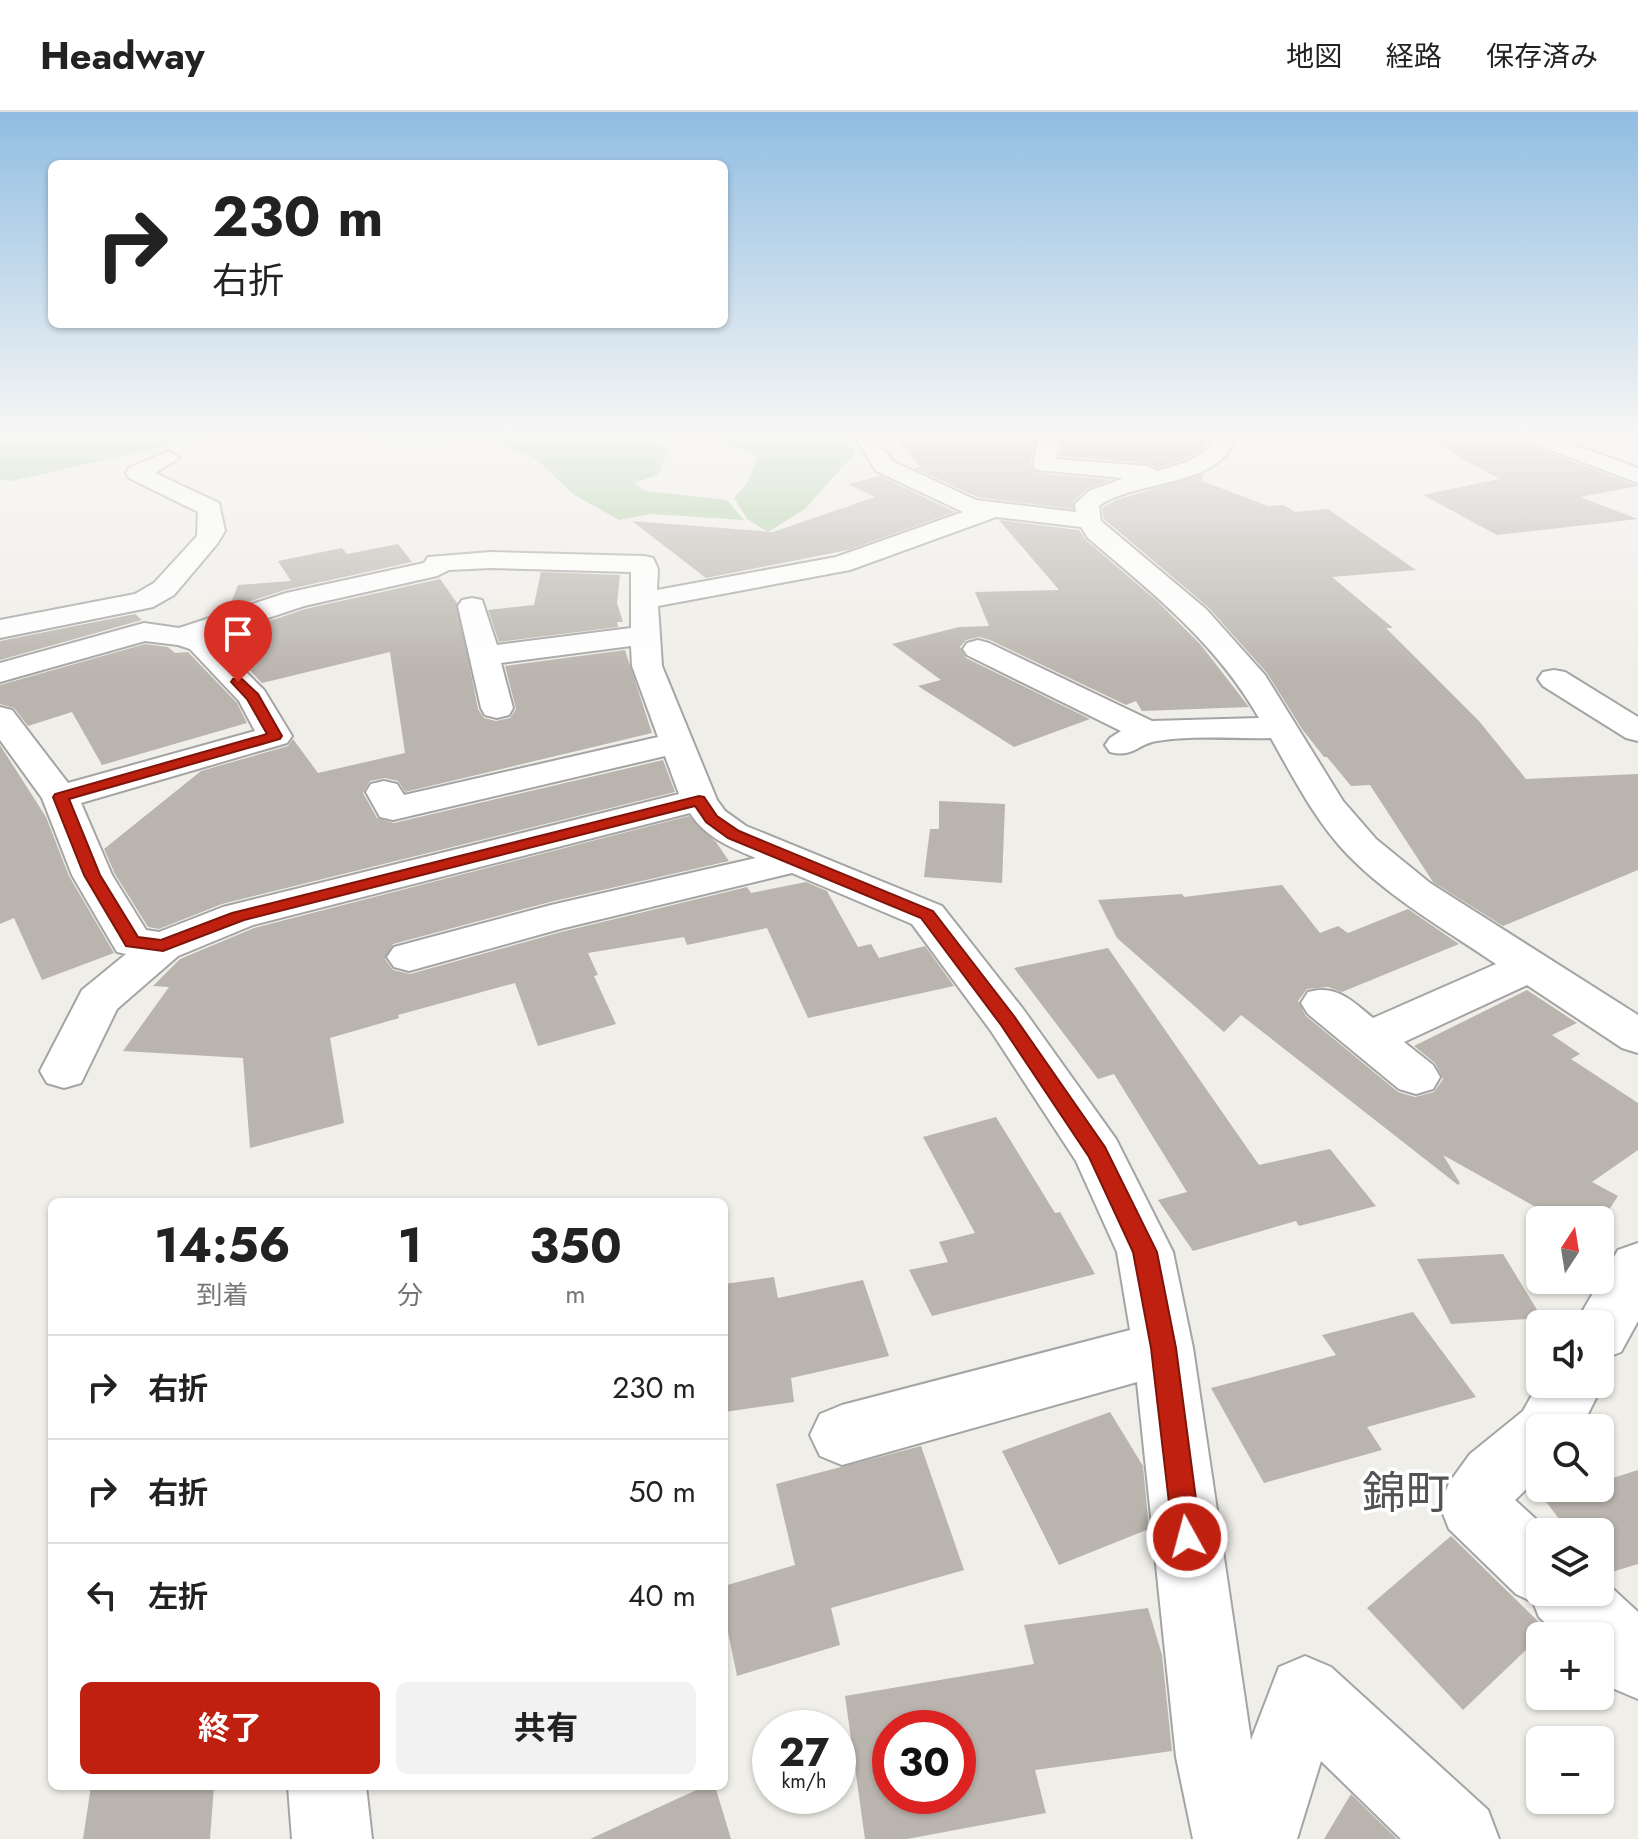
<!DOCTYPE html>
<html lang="ja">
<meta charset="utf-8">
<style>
:root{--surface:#fff;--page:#f2f2f2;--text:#222;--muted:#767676;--line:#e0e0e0;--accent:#c02010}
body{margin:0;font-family:Jost,"Noto Sans JP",sans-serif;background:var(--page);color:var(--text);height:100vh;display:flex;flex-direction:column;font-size:30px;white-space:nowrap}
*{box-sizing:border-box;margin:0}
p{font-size:26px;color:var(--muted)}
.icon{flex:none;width:44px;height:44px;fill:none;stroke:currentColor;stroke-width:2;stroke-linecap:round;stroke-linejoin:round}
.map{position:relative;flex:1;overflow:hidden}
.panel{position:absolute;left:48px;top:1086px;width:680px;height:592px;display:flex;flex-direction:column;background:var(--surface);border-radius:12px;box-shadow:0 2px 6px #0004}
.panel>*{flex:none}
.banner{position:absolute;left:48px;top:48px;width:680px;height:168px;border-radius:12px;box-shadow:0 2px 6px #0004;background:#fff;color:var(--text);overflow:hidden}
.needle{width:52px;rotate:12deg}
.buttons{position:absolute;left:1526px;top:1094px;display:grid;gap:16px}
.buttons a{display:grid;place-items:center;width:88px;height:88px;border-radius:12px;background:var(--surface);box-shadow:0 2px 6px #0004;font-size:40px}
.speed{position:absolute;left:752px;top:1598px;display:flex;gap:16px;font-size:40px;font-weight:700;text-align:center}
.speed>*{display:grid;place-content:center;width:104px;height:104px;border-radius:50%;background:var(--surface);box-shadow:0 2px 6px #0004;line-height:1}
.speed small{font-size:20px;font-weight:400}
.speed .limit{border:12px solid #d22;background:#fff;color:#111}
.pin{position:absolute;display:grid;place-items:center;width:68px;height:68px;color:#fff;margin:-82px -34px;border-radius:50% 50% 50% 0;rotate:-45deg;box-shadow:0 0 8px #0007}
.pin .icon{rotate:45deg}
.me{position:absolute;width:88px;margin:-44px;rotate:353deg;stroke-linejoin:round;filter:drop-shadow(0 0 6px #0008)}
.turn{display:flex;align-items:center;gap:28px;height:168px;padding:0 32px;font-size:36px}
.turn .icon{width:104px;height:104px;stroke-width:2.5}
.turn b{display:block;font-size:56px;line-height:68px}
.eta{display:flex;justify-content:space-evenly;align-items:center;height:136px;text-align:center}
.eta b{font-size:48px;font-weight:700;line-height:56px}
.cta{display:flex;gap:16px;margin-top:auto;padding:16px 32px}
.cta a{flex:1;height:92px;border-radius:12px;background:var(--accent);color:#fff;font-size:32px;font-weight:700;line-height:92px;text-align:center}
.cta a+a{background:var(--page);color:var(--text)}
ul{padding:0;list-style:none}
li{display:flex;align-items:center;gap:24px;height:104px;padding:0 32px;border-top:2px solid var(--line)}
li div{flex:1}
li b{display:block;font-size:30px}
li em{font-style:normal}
header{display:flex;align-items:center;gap:48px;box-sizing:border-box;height:112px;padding:0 40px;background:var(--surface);border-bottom:2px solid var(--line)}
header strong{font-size:38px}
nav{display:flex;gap:44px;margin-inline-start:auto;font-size:28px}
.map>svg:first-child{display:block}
.forest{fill:#a9cca0}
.building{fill:#b9b4ad;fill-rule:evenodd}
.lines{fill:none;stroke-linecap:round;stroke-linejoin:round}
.minor-casing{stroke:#a4a4a4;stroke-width:4}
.minor{fill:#fff;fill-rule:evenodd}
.route{fill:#c02010;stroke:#7d150a;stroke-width:2}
.labels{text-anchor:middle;stroke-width:7;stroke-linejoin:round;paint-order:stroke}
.near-quarter-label{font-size:44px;fill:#535353;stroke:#fff}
</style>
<header>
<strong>Headway</strong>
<nav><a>地図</a><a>経路</a><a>保存済み</a></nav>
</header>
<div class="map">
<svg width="1638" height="1727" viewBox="0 0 1638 1727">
<rect width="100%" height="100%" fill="#f0eee8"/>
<g class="forest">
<polygon points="0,325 205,325 12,369 0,368"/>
<polygon points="360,325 664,325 656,331 668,339 658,363 634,371 646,379 727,388 744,408 651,402 619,408 573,382 536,347 490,327 400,332"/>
<polygon points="711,325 844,325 856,340 805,397 768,420 747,407 734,386 748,370 758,344"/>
</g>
<g class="building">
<polygon points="896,325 981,329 983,325 1036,325 1030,352 1036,361 1111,368 1087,377 1073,390 1073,397 977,385 914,356 920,355"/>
<polygon points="1062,325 1205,325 1204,336 1186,347 1157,356 1147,351 1059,344"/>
<polygon points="1425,325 1520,326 1526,332 1638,374 1580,385 1638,407 1497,423 1423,383 1499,367"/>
<polygon points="1203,362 1202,369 1268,394 1283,393 1295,400 1328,397 1416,458 1332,465 1393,516 1386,516 1479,609 1526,667 1638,662 1638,758 1503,814 1433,770 1370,673 1351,674 1327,645 1324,645 1302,617 1267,561 1208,495 1104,407 1102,396 1116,388"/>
<polygon points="880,364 955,400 848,438 706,466 632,409 773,420 875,385 848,372"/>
<polygon points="999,408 1079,418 1086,428 1158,490 1201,533 1249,595 1142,599 1136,589 1126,593 990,528 979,525 966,528 960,535 966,546 1090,607 1014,635 918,574 941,568 892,532 959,515 989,514 975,480 1059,478"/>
<polygon points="398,432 412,450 285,478 229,496 238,473 291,469 278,449 342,436 347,442"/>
<polygon points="541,460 620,463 617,491 623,510 617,510 618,515 499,530 488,498 534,493"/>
<polygon points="440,467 457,491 478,597 484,606 496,609 510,606 516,597 505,554 625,538 652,621 405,680 398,669 385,666 370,669 363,681 377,706 394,711 663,648 675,680 222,792 159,817 148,815 115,762 104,737 201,659 288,634 293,627 318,661 405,641 390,540 262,571 219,526 305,497"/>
<polygon points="135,502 142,508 0,548 0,529"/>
<polygon points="145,532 168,535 175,541 188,540 237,591 247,611 102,653 72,600 28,614 14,596 0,592 0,573"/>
<polygon points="0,633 46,705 69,764 114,841 42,868 14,806 0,812"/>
<polygon points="939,689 1005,692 1002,771 924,765 930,717 939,717"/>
<polygon points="689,704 716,730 729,749 550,790 393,832 385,847 393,858 410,862 561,820 747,775 751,781 806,770 827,779 858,835 871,832 879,846 925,834 954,874 808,906 767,816 687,833 684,825 588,841 598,863 594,864 616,912 538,934 515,871 398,903 399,906 330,926 344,1011 250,1036 243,946 123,939 169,875 153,874 180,847 254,816"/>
<polygon points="1282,773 1320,821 1338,814 1348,821 1408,797 1459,832 1342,880 1328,875 1307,877 1298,889 1306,904 1398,980 1415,985 1434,980 1443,967 1435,951 1414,934 1527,878 1577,911 1552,923 1580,942 1571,947 1638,991 1638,1038 1592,1070 1618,1084 1602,1108 1559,1108 1443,1043 1460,1071 1458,1073 1241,903 1224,920 1117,826 1098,788 1182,782 1184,785"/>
<polygon points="1108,836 1259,1053 1330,1037 1376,1094 1299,1114 1296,1109 1193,1139 1158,1088 1187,1080 1114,962 1098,967 1014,856"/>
<polygon points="996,1005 1055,1101 1060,1100 1095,1162 932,1204 909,1158 948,1150 939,1130 975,1121 923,1025"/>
<polygon points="1503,1142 1542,1206 1451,1212 1417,1147"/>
<polygon points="774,1165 778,1186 863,1168 889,1244 791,1266 794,1290 724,1300 724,1172"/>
<polygon points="1413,1200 1476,1285 1367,1315 1382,1338 1264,1371 1211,1276 1336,1243 1322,1223"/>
<polygon points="1110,1300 1143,1354 1149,1417 1059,1453 1002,1339"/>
<polygon points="921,1334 964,1458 831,1496 840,1533 737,1564 724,1500 724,1474 795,1453 776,1372"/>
<polygon points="1638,1358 1638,1452 1602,1463 1600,1420 1569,1420 1544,1387 1579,1376 1600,1376 1600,1370"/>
<polygon points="1451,1424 1547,1518 1463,1598 1367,1496"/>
<path d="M1148,1496L1162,1543L1172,1639L1035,1658L1046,1701L907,1727H865L845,1584L1034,1552L1024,1513ZM890,1616H958V1684H890Z"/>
<polygon points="91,1674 214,1674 210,1727 83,1727"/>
<polygon points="705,1674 715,1674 731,1727 590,1727"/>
<polygon points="1351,1682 1397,1727 1324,1727"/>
</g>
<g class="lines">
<defs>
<g id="minor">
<path d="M855,325H875L892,349L976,388L1076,400L1075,392L1089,379L1124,366L1036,358L1033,353L1039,325H1059L1056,347L1147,354L1157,359L1187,350L1211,335L1213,325H1233C1228,374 1133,368 1099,394L1101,409L1206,497L1265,563L1343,689L1376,727L1430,771L1638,903V941L1622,936L1527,873L1404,930L1433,953L1440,965L1433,977L1416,982L1399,977L1308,902L1301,891L1308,880C1337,872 1352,889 1373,906L1496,852C1446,818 1391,787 1348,743C1316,710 1294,667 1271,626C1234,627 1193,623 1157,629C1137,632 1134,646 1110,640L1105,633L1110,626L1121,619L967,543L963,537L967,531L978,528L989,531L1152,609L1259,606C1216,531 1154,482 1088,426L1081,415L996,405L850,458L658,494L662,554L717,688L725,699L746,714L942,794L1023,897L1116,1027L1173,1140L1193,1236L1251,1628L1279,1555L1305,1544L1331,1555L1488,1698L1499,1727H1401L1321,1649L1297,1727H1193L1176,1645L1137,1270L842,1353L820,1344L810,1323L820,1302L842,1293L1130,1218L1117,1140L1076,1049L991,919L912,812L792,761L560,817L409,859L394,855L387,845L394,835L551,793L756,746C730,735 706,726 690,701L253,813L178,844L117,897L81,971L64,976L47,971L40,959L82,878L126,842L117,840L111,830L72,763L42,686L0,628V595L12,598L68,671L255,619L239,589L190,537L178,533L145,529L0,570V551L144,511L179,516L286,481L424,451L428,445L491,440L644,444L653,446L658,457L657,478L836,445L963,400L876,359ZM491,456L631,460V516L497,533L482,488L472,486L462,488L458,494L481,596L485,603L497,606L509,603L513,596L501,551L631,534L632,554L658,625L404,683L397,672L384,669L371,672L366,680L380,705L393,708L665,644L679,682L223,795L159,820L146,818L112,763L81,691L287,631L292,624L264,578L211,525L304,494L437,464L449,458Z"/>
<polygon points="1523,325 1553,325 1638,356 1638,371 1527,329"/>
<polygon points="168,339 179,346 155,361 219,391 225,419 217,432 174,483 153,495 0,526 0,508 135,482 154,471 197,424 198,400 129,366 126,361 129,356"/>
<polygon points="1554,558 1565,560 1638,605 1638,629 1626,626 1543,574 1538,567 1543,560"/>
<polygon points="1638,1131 1638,1209 1621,1240 1600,1248 1600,1212 1575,1212 1618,1138"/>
<polygon points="1600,1266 1603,1272 1581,1316 1540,1316 1540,1364 1515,1388 1550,1420 1540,1420 1540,1480 1600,1480 1600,1465 1638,1500 1638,1587 1612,1576 1600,1564 1600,1524 1559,1524 1539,1505 1533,1490 1516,1482 1449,1417 1440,1394 1449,1371 1470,1342 1523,1299 1540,1269 1540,1272 1600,1272"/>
<polygon points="288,1674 366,1674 372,1727 292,1727"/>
</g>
</defs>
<use href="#minor" class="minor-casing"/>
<use href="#minor" class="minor"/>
</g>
<linearGradient id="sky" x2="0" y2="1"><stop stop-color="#90bde2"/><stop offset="0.57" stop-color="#f8f7f5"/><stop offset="1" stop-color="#f8f7f5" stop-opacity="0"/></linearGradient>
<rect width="1638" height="566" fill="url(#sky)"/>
<polygon class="route" points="233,567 242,567 258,582 282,624 280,627 69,687 100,763 138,825 161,828 232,801 699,684 704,685 717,704 739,719 933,799 1014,904 1105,1035 1157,1140 1176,1236 1201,1425 1197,1435 1187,1439 1177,1435 1173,1425 1151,1236 1133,1140 1089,1045 1001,913 921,806 728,726 706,710 695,694 244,808 163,839 126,834 84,763 53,685 55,682 267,622 247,587 231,570"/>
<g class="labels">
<g class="near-quarter-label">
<text x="1406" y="1396">錦町</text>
</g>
</g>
</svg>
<div class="buttons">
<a><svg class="needle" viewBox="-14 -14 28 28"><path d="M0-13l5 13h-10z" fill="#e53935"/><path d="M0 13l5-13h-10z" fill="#767676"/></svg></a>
<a><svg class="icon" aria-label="sound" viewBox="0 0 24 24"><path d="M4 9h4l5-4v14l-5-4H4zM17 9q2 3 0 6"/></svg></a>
<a><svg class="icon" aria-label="search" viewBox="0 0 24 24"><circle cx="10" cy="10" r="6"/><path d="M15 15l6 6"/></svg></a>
<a><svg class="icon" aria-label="layers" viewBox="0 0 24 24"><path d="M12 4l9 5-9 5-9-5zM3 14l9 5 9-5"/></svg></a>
<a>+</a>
<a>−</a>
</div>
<div class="speed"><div>27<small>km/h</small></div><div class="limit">30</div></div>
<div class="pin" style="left:238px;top:570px;background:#d93025"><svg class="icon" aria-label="arrive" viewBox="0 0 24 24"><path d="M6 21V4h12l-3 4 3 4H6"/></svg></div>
<svg class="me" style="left:1187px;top:1425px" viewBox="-20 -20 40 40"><circle r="17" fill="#c02010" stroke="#fff" stroke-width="3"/><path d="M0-11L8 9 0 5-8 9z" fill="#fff"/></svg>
<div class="banner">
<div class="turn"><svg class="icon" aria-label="right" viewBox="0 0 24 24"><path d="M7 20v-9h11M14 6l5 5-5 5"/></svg><div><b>230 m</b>右折</div></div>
</div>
<section class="panel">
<div class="eta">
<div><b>14:56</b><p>到着</p></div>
<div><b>1</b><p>分</p></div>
<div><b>350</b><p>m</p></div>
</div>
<ul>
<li><svg class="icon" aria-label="right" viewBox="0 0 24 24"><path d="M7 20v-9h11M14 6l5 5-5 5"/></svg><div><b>右折</b></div><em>230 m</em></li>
<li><svg class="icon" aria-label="right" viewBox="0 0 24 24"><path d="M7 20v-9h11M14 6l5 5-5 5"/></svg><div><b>右折</b></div><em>50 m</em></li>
<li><svg class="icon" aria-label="left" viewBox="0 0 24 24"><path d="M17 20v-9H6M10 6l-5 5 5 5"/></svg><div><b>左折</b></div><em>40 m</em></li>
</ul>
<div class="cta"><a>終了</a><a>共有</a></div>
</section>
</div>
